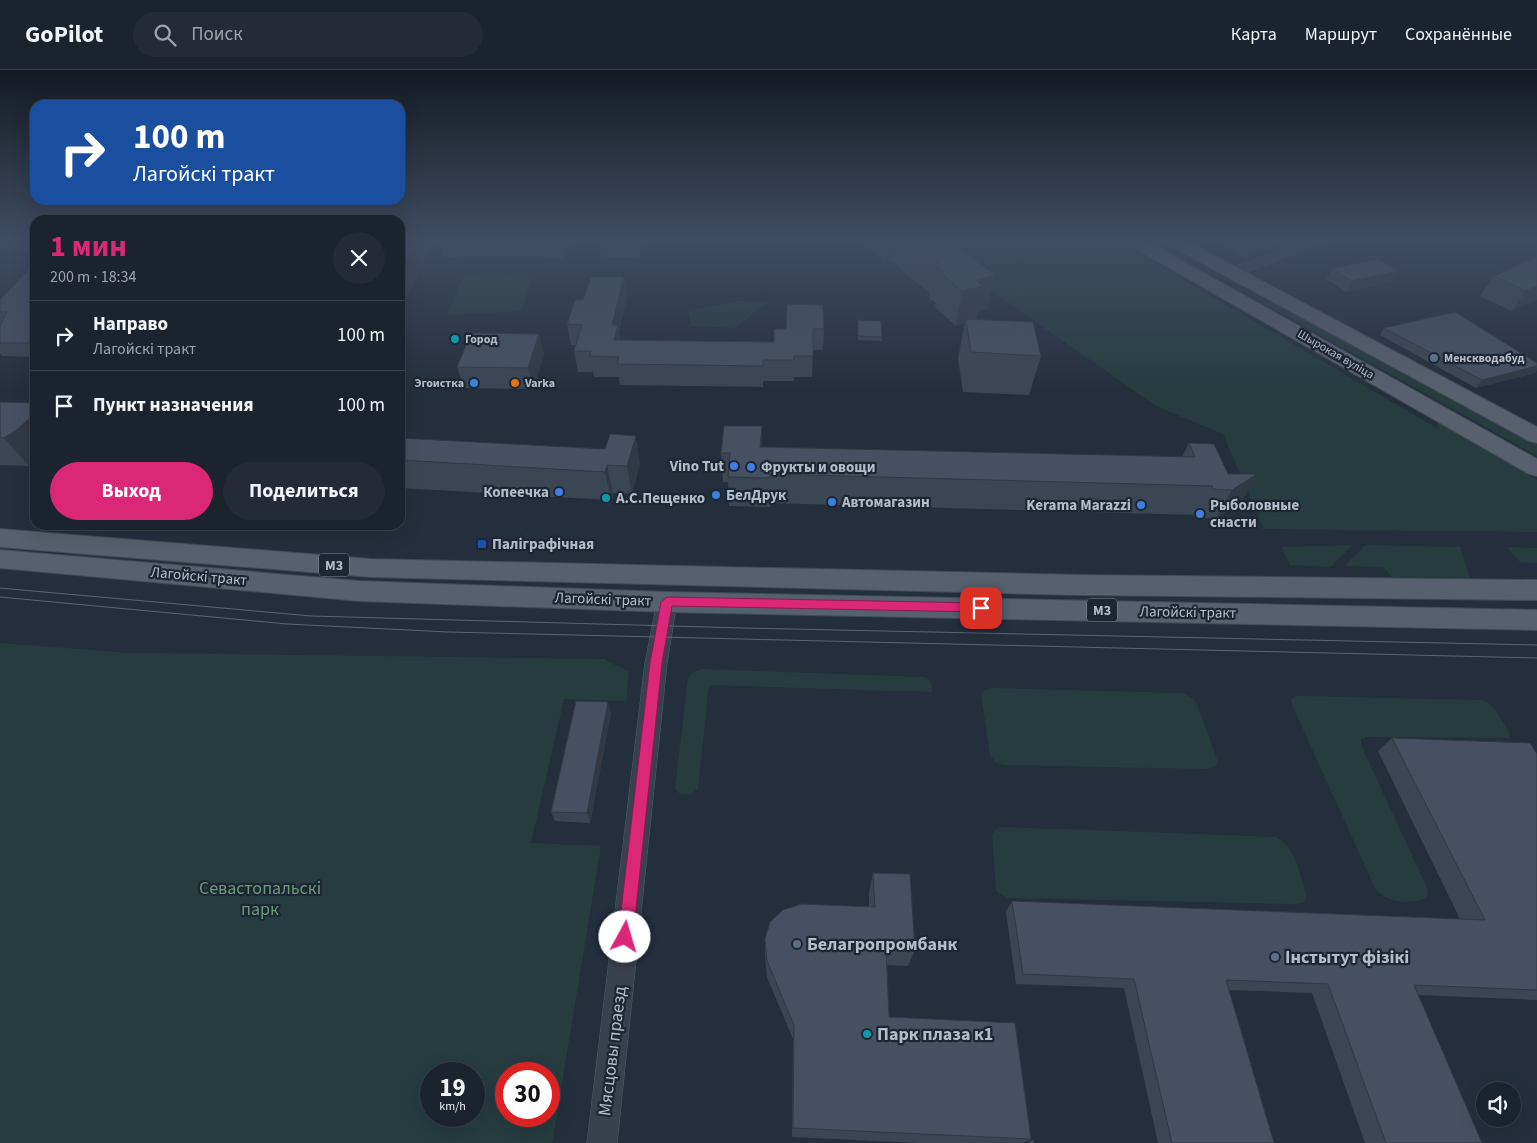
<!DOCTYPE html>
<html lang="ru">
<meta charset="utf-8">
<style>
:root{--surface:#1b232e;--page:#242b36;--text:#f1f3f6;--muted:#a0a4aa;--line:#39404a;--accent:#db2777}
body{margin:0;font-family:"Source Sans 3",sans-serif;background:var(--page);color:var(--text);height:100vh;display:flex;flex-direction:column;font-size:19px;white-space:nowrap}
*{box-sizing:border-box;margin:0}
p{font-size:16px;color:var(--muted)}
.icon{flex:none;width:28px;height:28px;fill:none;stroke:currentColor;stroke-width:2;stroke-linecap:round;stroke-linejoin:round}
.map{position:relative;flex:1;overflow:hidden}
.sheet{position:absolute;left:30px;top:145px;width:375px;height:315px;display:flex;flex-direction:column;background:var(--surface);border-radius:15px;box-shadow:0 5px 20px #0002,0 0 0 1px var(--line)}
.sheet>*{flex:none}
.top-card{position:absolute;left:30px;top:30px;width:375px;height:105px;border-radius:15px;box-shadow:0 5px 20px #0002,0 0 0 1px var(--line);background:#1a4fa0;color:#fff;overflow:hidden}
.buttons{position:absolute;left:1476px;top:1012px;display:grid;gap:10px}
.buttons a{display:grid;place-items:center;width:45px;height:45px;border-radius:50%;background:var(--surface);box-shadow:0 5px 20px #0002,0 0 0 1px var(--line);font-size:25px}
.speed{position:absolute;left:420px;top:992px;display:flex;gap:10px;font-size:25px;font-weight:700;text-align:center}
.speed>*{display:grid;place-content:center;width:65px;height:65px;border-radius:50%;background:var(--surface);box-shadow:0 5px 20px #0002,0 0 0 1px var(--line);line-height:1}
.speed small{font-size:12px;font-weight:400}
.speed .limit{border:8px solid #d22;background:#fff;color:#111}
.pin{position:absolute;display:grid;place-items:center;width:42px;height:42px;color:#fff;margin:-21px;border-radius:10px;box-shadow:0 2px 8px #0006}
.me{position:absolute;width:55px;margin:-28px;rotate:6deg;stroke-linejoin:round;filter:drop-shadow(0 0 4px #0008)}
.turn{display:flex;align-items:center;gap:18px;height:105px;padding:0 20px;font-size:22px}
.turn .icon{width:65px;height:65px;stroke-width:2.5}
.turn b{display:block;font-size:35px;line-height:42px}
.round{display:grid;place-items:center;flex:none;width:52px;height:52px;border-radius:26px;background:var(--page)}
.headline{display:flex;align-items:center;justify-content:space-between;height:85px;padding:0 20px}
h1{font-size:30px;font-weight:700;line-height:38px;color:var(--accent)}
.primary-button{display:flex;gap:10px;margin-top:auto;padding:10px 20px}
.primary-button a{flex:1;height:58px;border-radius:30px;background:var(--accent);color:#fff;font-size:20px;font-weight:700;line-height:58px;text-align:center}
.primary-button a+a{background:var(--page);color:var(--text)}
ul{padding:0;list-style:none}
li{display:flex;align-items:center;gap:15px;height:70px;padding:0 20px;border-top:1px solid var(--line)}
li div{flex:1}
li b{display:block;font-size:19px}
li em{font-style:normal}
header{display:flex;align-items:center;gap:30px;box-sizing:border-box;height:70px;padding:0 25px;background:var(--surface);border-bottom:1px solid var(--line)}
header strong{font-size:24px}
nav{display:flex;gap:28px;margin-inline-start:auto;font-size:18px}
.search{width:350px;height:45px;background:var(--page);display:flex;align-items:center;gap:12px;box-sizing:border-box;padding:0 18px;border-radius:28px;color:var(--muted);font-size:19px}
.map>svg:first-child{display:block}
.green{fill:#263c3f;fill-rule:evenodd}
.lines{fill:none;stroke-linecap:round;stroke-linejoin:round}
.minor-casing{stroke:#565f6c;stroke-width:1}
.major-casing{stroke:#414a57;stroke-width:2}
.minor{fill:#38414e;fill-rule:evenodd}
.major{fill:#56606e;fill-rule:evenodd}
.tram{stroke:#5a6575;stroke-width:1}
.wall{fill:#3b4654}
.shaded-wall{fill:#303945}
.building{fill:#455162;stroke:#303945}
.route{fill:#db2777;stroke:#8e194d}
.culture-dot{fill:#0f9aa8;stroke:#1d2633;stroke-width:2}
.service-dot{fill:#5c6f8a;stroke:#1d2633;stroke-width:2}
.shop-dot{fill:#3f7fe0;stroke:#1d2633;stroke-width:2}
.food-dot{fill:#e8710a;stroke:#1d2633;stroke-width:2}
.transit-dot{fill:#1a4fb4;stroke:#1d2633;stroke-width:2}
.labels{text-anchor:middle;stroke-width:4.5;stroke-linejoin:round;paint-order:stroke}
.far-poi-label{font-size:12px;font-weight:bold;fill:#b4bcc9;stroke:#1d2633;text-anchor:start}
.far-street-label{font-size:12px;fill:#b4bcc9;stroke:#1d2633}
.shield{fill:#1d2633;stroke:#878f9c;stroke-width:1}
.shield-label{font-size:14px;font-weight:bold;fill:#b4bcc9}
.poi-label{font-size:15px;font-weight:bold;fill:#b4bcc9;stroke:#1d2633;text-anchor:start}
.street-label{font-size:15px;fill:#b4bcc9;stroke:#1d2633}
.near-park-label{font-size:18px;fill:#6b9a76;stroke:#1d2633}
.near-poi-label{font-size:18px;font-weight:bold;fill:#b4bcc9;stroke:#1d2633;text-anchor:start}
.near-street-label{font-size:18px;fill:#b4bcc9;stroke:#1d2633}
</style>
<header>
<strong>GoPilot</strong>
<div class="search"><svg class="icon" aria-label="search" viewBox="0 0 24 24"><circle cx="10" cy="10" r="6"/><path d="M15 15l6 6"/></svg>Поиск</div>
<nav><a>Карта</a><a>Маршрут</a><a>Сохранённые</a></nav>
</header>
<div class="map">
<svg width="1537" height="1073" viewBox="0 0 1537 1073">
<rect width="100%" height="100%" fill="#242f3e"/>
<g class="green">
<polygon points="919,170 1114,170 1437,358 1437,349 1537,410 1537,462 1264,459 1223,364 1156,336"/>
<polygon points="531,205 522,241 447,245 463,206"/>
<polygon points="1275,228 1537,373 1537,386 1263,233"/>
<polygon points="738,231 768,232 735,258 691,256 688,241"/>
<polygon points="1353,475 1330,497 1290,495 1282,477"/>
<polygon points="1366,475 1460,477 1470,508 1392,507 1383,497 1344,496"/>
<polygon points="1507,477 1537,478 1537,493 1520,492"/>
<path d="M0,573L131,583L604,589L629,602L626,631L564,629L531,773L601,776L552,1073H0ZM431,1004H474V1046H431ZM506,1004H549V1046H506Z"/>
<polygon points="701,599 926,607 931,612 932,622 709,615 698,719 689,725 680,724 675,718 688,608 693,602"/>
<polygon points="991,618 1184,623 1192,628 1197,634 1218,692 1215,697 1207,699 1004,695 995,692 990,685 981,625 984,621"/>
<path d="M1296,626L1482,630C1496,635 1502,652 1510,664L1509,668L1365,667L1361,669V675L1428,820L1427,828C1410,835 1386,833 1375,818L1293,637L1291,630Z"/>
<path d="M1003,757L1276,767C1296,777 1300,806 1307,826L1304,832L1296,834L1007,828L996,821L992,765L995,760Z"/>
</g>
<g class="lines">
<defs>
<g id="minor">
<polygon points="1308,170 1324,170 1322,173 1239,205 1234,206 1227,202 1229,199"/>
<polygon points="35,171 35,179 0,180 0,172"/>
<polygon points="667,524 674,527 677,532 667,593 617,1073 587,1073 645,593 657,532 660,527"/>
</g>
<g id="major">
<polygon points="1126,170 1145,170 1537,389 1537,406 1529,404 1128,174"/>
<polygon points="1165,170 1185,170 1537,357 1537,373 1529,371 1167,174"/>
<polygon points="0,459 370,489 1079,505 1537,510 1537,530 1079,525 370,507 0,477"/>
<polygon points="0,480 359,511 667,522 1537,540 1537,560 667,542 359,531 0,498"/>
</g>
</defs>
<use href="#minor" class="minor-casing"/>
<use href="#major" class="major-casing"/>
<use href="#minor" class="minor"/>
<use href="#major" class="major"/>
<g class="tram">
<polyline points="0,518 311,546 743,558 1537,575"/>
<polyline points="0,527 287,554 448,562 1537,588"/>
</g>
</g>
<g class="wall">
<polygon points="438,170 571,170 563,189 545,189 544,187 538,186 443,187"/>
<polygon points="643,170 639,190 637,187 602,187 599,171"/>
<polygon points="862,170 950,170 995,205 987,239 978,242 976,249 1041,286 1029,325 963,322 958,288 965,253 956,256 935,237 936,233 929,228 930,224 891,191 885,193 862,171"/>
<polygon points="1227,170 1290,170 1245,188 1224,177"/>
<polygon points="1537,187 1537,229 1511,241 1480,226 1494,206"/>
<polygon points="35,193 35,287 2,286 0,284 0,230"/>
<polygon points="1332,199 1398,201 1391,212 1346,222 1326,209"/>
<polygon points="624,207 627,228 619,261 620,270 774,272 774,259 824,259 823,280 813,280 812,307 794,307 794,311 763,311 763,317 620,315 619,307 594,307 593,302 578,302 574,281 575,275 571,275 567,254 583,230"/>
<polygon points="858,250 882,267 882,271 858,270"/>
<polygon points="1384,258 1537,293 1537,300 1535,303 1476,318 1380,265"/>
<polygon points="539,264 544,285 533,319 464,318 457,297"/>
<polygon points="0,332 29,396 0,395"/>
<polygon points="400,368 640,394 632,424 613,423 611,430 400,418"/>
<polygon points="1189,373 1214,374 1241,433 1216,448 1197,448 1196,445 770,433 770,437 729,436 728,412 723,412 721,383 762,377 1182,387"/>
<polygon points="611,643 590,753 555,751 551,742"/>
<polygon points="1392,668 1537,684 1537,930 1418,925 1482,1073 1365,1073 1312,923 1229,920 1274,1073 1158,1073 1124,918 1016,914 1006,842 1012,831 1460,849 1378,681"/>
<polygon points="873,803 915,880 908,896 887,895 889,947 1031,1069 1024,1073 919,1073 792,1067 793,969 767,907 765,886 765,869 869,836 869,822"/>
</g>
<g class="shaded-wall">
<polygon points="419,170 432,170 433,174 400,240 400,205"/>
<polygon points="561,170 571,170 563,189 560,172"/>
<polygon points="638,170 643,170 639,190 637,173"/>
<polygon points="888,170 893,170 891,191 885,193"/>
<polygon points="1253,170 1290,170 1245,188"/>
<polygon points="1398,201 1391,212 1346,222 1352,211"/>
<polygon points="995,205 987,239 978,242 976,250 966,249 965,253 956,256 962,221 976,210"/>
<polygon points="624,207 627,228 619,261 621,276 615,276 612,255"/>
<polygon points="1537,216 1537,229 1511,241 1526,221"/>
<polygon points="539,264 544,285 533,319 528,298"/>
<polygon points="1537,296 1537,300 1535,303 1476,318 1482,310"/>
<polygon points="35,338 35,393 29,396 4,368"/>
<polygon points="762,356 762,385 760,377"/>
<polygon points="636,366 640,394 632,424 627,396"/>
<polygon points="607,395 613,423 611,430 605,402"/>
<polygon points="1257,404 1241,433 1216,448 1232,420"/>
<polygon points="608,632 611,643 590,753 587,743"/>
</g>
<g class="building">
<polygon points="400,170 419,170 400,205"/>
<polygon points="541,170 561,170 560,172 541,172"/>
<polygon points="909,170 950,170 995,205 976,210 983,216 962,221 941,203 944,202 935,194 939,193"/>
<polygon points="599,171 599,170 638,170 637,173 635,170"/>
<polygon points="1537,187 1537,216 1526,221 1494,206"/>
<polygon points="1378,189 1398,201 1352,211 1332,199"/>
<polygon points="35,193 35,273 0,273 0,256 7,242 0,242 0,230"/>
<polygon points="591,207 624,207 612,255 618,255 614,270 774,272 774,259 786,259 787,234 823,235 824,259 813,259 813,286 794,286 794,290 763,290 763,296 617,294 619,287 590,286 591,281 574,281 582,255 567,254 575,230 583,230"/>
<polygon points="1455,242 1537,293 1537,296 1482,310 1384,258"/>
<polygon points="966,249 1033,252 1041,286 971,282"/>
<polygon points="858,250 881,251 882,267 858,266"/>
<polygon points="471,263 539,264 528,298 457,297"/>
<polygon points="0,332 35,333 35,338 32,341 35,341 35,343 18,359 4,368 0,367"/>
<polygon points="724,356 762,356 760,377 1195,387 1189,373 1214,374 1228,404 1257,404 1232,420 1213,419 1212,416 770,404 770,408 728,407 730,383 721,383"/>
<polygon points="610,364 636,366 627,396 607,395 605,402 400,390 400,368 605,379"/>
<polygon points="576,631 608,632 587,743 551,742"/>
<polygon points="1392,668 1530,673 1537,684 1537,920 1414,915 1482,1073 1386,1073 1328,914 1226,910 1274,1073 1172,1073 1134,909 1023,904 1012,831 1485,850"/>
<polygon points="873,803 910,804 915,880 886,878 889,947 1015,953 1031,1069 793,1058 794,955 767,891 765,869 770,852 783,840 802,834 875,837"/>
<polygon points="1033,1070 1034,1073 1027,1073"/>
</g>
<linearGradient id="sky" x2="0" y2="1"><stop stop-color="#141a22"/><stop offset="0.53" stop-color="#3f4d63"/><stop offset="1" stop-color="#3f4d63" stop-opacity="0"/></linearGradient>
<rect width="1537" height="320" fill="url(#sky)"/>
<polygon class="route" points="667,527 981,533 986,538 981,542 672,536 662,593 633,867 630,873 625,875 620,873 618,867 650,593 661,532"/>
<g class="culture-dot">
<circle cx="455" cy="269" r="5"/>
<circle cx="606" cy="428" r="5"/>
<circle cx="867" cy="964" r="5"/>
</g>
<g class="service-dot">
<circle cx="1434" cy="288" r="5"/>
<circle cx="797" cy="874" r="5"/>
<circle cx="1275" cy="887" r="5"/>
</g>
<g class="shop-dot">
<circle cx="474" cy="313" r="5"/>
<circle cx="734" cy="396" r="5"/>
<circle cx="751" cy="397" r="5"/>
<circle cx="559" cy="422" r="5"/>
<circle cx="716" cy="425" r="5"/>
<circle cx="832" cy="432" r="5"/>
<circle cx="1141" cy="435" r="5"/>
<circle cx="1200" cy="444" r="5"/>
</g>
<circle class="food-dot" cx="515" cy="313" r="5"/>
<rect class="transit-dot" x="477" y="469" width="10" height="10" rx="2.5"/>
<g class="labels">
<g class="far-poi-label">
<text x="465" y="273">Город</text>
<text x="1444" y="292">Менскводабуд</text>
<text x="464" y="317" text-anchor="end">Эгоистка</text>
<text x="525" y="317">Varka</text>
</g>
<g class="far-street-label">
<text transform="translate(1336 284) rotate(30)" y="4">Шырокая вуліца</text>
</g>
<g class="shield">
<rect x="319" y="483.5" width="30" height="23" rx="4"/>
<rect x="1087" y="528.5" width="30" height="23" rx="4"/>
</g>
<g class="shield-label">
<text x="334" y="500">М3</text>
<text x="1102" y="545">М3</text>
</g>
<g class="poi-label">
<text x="724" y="401" text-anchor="end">Vino Tut</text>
<text x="761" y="402">Фрукты и овощи</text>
<text x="549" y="427" text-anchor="end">Копеечка</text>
<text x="726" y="430">БелДрук</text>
<text x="616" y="433">А.С.Пещенко</text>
<text x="842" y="437">Автомагазин</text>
<text x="1131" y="440" text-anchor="end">Kerama Marazzi</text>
<text x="1210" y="440">Рыболовные<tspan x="1210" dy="17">снасти</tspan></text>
<text x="492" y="479">Паліграфічная</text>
</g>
<g class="street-label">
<text transform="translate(199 506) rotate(5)" y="5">Лагойскі тракт</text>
<text transform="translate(603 529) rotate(2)" y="5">Лагойскі тракт</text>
<text transform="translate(1188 542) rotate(1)" y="5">Лагойскі тракт</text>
</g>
<g class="near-park-label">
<text x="260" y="824">Севастопальскі<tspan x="260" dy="21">парк</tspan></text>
</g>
<g class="near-poi-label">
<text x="807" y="880">Белагропромбанк</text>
<text x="1285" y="893">Інстытут фізікі</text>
<text x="877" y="970">Парк плаза к1</text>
</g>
<g class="near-street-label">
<text transform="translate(612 981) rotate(-83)" y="6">Мясцовы праезд</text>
</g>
</g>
</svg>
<div class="buttons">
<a><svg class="icon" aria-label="sound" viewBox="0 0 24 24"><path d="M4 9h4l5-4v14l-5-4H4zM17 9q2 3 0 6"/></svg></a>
</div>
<div class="speed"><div>19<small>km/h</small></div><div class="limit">30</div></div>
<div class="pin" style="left:981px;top:538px;background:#d93025"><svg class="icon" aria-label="arrive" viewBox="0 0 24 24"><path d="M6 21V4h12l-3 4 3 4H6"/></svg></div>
<svg class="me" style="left:625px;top:867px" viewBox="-20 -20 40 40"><circle r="19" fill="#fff"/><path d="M0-13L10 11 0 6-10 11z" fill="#db2777"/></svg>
<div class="top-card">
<div class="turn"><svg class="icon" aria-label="right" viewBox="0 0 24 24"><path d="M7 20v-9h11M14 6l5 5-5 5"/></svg><div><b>100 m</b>Лагойскі тракт</div></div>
</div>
<section class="sheet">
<div class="headline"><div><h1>1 мин</h1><p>200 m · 18:34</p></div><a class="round"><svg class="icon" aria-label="close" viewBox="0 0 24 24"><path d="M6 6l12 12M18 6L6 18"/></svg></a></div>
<ul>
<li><svg class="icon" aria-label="right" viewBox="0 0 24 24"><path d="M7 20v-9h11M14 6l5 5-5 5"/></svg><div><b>Направо</b><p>Лагойскі тракт</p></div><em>100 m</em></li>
<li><svg class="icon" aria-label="arrive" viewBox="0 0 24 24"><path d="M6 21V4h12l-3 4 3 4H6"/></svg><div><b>Пункт назначения</b></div><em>100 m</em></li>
</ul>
<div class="primary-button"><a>Выход</a><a>Поделиться</a></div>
</section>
</div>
